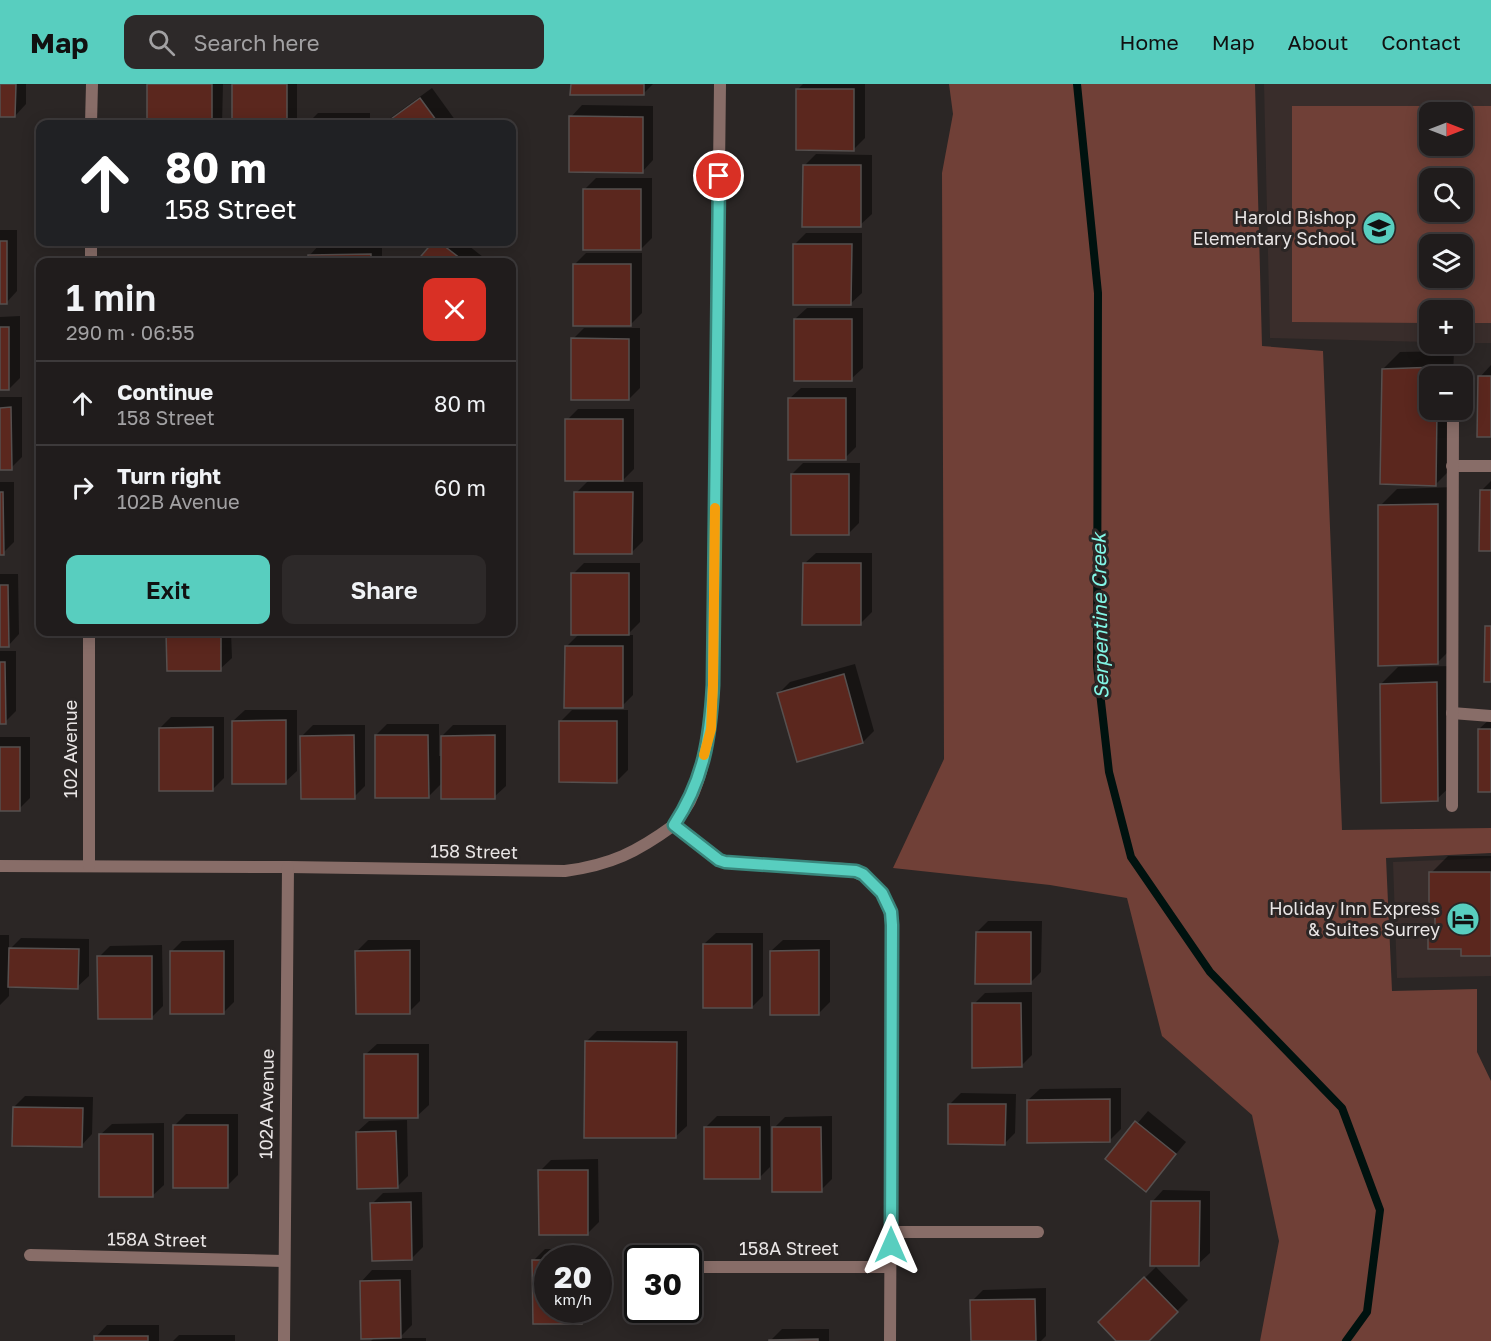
<!DOCTYPE html>
<meta charset="utf-8">
<style>
:root{--surface:#201c1c;--page:#2d2929;--text:#f1f3f6;--muted:#a2a1a3;--line:#3d3a3b;--accent:#58cebf}
body{margin:0;font-family:"Golos Text",sans-serif;background:var(--page);color:var(--text);height:100vh;display:flex;flex-direction:column;font-size:22px;white-space:nowrap}
*{box-sizing:border-box;margin:0}
p{font-size:20px;color:var(--muted)}
.icon{flex:none;width:33px;height:33px;fill:none;stroke:currentColor;stroke-width:2;stroke-linecap:round;stroke-linejoin:round}
.map{position:relative;flex:1;overflow:hidden}
.drawer{position:absolute;left:36px;top:174px;width:480px;height:378px;display:flex;flex-direction:column;background:var(--surface);border-radius:12px;box-shadow:0 3px 15px #0003,0 0 0 2px var(--line)}
.drawer>*{flex:none}
.top-card{position:absolute;left:36px;top:36px;width:480px;height:126px;border-radius:12px;box-shadow:0 3px 15px #0003,0 0 0 2px var(--line);background:#202124;color:#fff;overflow:hidden}
.needle{width:39px;rotate:90deg}
.controls{position:absolute;left:1419px;top:18px;display:grid;gap:12px}
.controls a{display:grid;place-items:center;width:54px;height:54px;border-radius:12px;background:var(--surface);box-shadow:0 3px 15px #0003,0 0 0 2px var(--line);font-size:30px}
.speed{position:absolute;left:534px;top:1161px;display:flex;gap:12px;font-size:30px;font-weight:700;text-align:center}
.speed>*{display:grid;place-content:center;width:78px;height:78px;border-radius:50%;background:var(--surface);box-shadow:0 3px 15px #0003,0 0 0 2px var(--line);line-height:1}
.speed small{font-size:15px;font-weight:400}
.speed .limit{border:3px solid #111;border-radius:9px;background:#fff;color:#111}
.pin{position:absolute;display:grid;place-items:center;width:51px;height:51px;color:#fff;margin:-26px;border:3px solid #fff;border-radius:50%;box-shadow:0 2px 6px #0007}
.me{position:absolute;width:66px;margin:-33px;rotate:0deg;stroke-linejoin:round;filter:drop-shadow(0 0 4px #0008)}
.turn{display:flex;align-items:center;gap:21px;height:126px;padding:0 30px;font-size:27px}
.turn .icon{width:78px;height:78px;stroke-width:2.5}
.turn b{display:block;font-size:42px;line-height:51px}
.round{display:grid;place-items:center;flex:none;width:63px;height:63px;border-radius:12px;background:var(--page)}
.headline{display:flex;align-items:center;justify-content:space-between;height:102px;padding:0 30px}
h1{font-size:36px;font-weight:600;line-height:45px}
.primary-button{display:flex;gap:12px;margin-top:auto;padding:12px 30px}
.primary-button a{flex:1;height:69px;border-radius:12px;background:var(--accent);color:#111;font-size:24px;font-weight:600;line-height:69px;text-align:center}
.primary-button a+a{background:var(--page);color:var(--text)}
ul{padding:0;list-style:none}
li{display:flex;align-items:center;gap:18px;height:84px;padding:0 30px;border-top:2px solid var(--line)}
li div{flex:1}
li b{display:block;font-size:22px}
li em{font-style:normal}
header{display:flex;align-items:center;gap:36px;box-sizing:border-box;height:84px;padding:0 30px;background:var(--accent);color:#111}
header strong{font-size:28px}
nav{display:flex;gap:33px;margin-inline-start:auto;font-size:21px}
.search{width:420px;height:54px;background:var(--page);display:flex;align-items:center;gap:15px;box-sizing:border-box;padding:0 21px;border-radius:12px;color:var(--muted);font-size:22px}
.map>svg:first-child{display:block}
.built{fill:#392d2b;fill-rule:evenodd}
.green{fill:#704037;fill-rule:evenodd}
.shadow{fill:#0007}
.lines{fill:none;stroke-linecap:round;stroke-linejoin:round}
.stream{stroke:#00120f;stroke-width:8}
.building{fill:#5b271e;stroke:#56504f;stroke-width:1.5}
.lane{stroke:#886d68;stroke-width:12}
.street{stroke:#886d68;stroke-width:12}
.route-casing{stroke:#39867c;stroke-width:15}
.route{stroke:#58cebf;stroke-width:10}
.slow{stroke:#f59e0b;stroke-width:10}
.labels{text-anchor:middle;stroke-width:6;stroke-linejoin:round;paint-order:stroke}
.poi-label{font-size:18px;fill:#e9e5e5;stroke:#2b2625;text-anchor:end}
.street-label{font-size:18px;fill:#e9e5e5;stroke:#2b2625}
.water-label{font-size:20px;font-style:italic;fill:#82f6e6;stroke:#2b2625}
</style>
<header>
<strong>Map</strong>
<div class="search"><svg class="icon" aria-label="search" viewBox="0 0 24 24"><circle cx="10" cy="10" r="6"/><path d="M15 15l6 6"/></svg>Search here</div>
<nav><a>Home</a><a>Map</a><a>About</a><a>Contact</a></nav>
</header>
<div class="map">
<svg width="1491" height="1257" viewBox="0 0 1491 1257">
<rect width="100%" height="100%" fill="#2b2625"/>
<g class="built">
<path d="M1264,0H1491V259H1463L1462,226H1430L1429,258L1270,254ZM1430,28H1462V62H1430ZM1430,94H1462V128H1430ZM1430,160H1462V194H1430Z"/>
<polygon points="1491,774 1491,892 1397,894 1393,778"/>
</g>
<g class="green">
<polygon points="949,0 1255,0 1262,262 1323,267 1342,746 1491,744 1491,769 1386,774 1392,907 1477,905 1477,968 1491,997 1491,1257 1260,1257 1279,1157 1252,1031 1162,952 1127,814 1050,801 893,784 944,675 942,89 953,30"/>
<path d="M1292,22H1491V239H1463L1462,226H1430L1429,239L1292,238ZM1430,28H1462V62H1430ZM1430,94H1462V128H1430ZM1430,160H1462V194H1430Z"/>
</g>
<g class="shadow">
<polygon points="0,0 26,0 26,20 15,32 0,31"/>
<polygon points="148,0 223,0 222,40 148,40"/>
<polygon points="234,0 297,0 297,35 292,40 234,40"/>
<polygon points="572,0 653,0 643,10"/>
<polygon points="803,0 865,0 865,54 854,65 798,5"/>
<polygon points="432,4 458,40 384,40 389,35"/>
<polygon points="582,21 653,22 653,76 642,88 571,33"/>
<polygon points="318,29 370,29 370,40 307,40"/>
<polygon points="816,70 872,71 872,130 860,141 804,82"/>
<polygon points="596,94 652,94 652,154 641,165 585,105"/>
<polygon points="0,146 17,146 17,207 6,219 0,219"/>
<polygon points="806,149 862,149 862,209 850,220 795,160"/>
<polygon points="435,158 464,158 488,177 486,178 418,178"/>
<polygon points="320,160 382,160 382,178 309,178 309,172"/>
<polygon points="586,169 642,169 642,229 631,240 575,180"/>
<polygon points="807,224 863,224 863,284 851,295 795,235"/>
<polygon points="20,232 20,294 9,305 0,305 0,233"/>
<polygon points="584,244 640,244 640,304 629,315 573,255"/>
<polygon points="1454,267 1453,292 1430,292 1430,326 1453,326 1453,383 1436,400 1383,285 1400,268"/>
<polygon points="1491,281 1491,351 1480,293"/>
<polygon points="801,304 856,304 856,363 845,374 789,315"/>
<polygon points="0,313 22,313 22,373 11,384 0,384"/>
<polygon points="578,325 634,325 634,385 621,398 643,398 643,457 632,468 576,409 589,396 567,336"/>
<polygon points="803,379 860,379 859,439 848,450 792,390"/>
<polygon points="1491,397 1491,465 1482,406"/>
<polygon points="0,398 14,398 14,458 3,469 0,469"/>
<polygon points="1455,403 1454,562 1437,579 1380,422 1397,405"/>
<polygon points="816,469 872,469 872,528 860,540 804,480"/>
<polygon points="584,479 640,479 640,538 627,551 633,551 633,611 622,622 566,563 580,549 573,490"/>
<polygon points="0,490 18,490 19,550 8,562 0,562"/>
<polygon points="168,548 231,548 232,574 220,585 168,585"/>
<polygon points="0,567 16,567 16,627 5,638 0,639"/>
<polygon points="855,580 874,647 863,658 779,609 790,598"/>
<polygon points="1454,582 1454,699 1437,715 1381,600 1398,583"/>
<polygon points="245,626 297,626 297,687 285,698 233,637"/>
<polygon points="572,626 628,626 628,686 617,697 561,637"/>
<polygon points="171,633 224,633 224,694 213,705 160,644"/>
<polygon points="1491,634 1491,706 1479,645"/>
<polygon points="387,640 439,640 439,672 442,672 442,652 453,641 506,641 506,702 494,713 442,699 428,713 376,651"/>
<polygon points="313,641 365,641 365,702 354,713 302,652"/>
<polygon points="0,653 30,653 30,714 19,725 0,725"/>
<polygon points="1448,772 1491,772 1491,870 1462,863 1430,844 1437,837 1431,789"/>
<polygon points="988,837 1042,837 1041,888 1030,899 977,848"/>
<polygon points="716,849 763,849 763,912 752,923 704,860"/>
<polygon points="0,851 9,851 9,866 21,854 89,855 89,892 77,903 9,902 9,912 0,921"/>
<polygon points="234,856 234,918 223,929 171,868 182,857"/>
<polygon points="368,856 420,856 420,917 409,928 357,867"/>
<polygon points="783,856 830,856 830,918 819,929 771,867"/>
<polygon points="162,861 163,922 151,934 99,873 110,862"/>
<polygon points="1032,908 1032,971 1021,982 974,920 985,909"/>
<polygon points="597,947 687,947 687,1042 675,1053 586,958"/>
<polygon points="377,960 429,960 429,1021 417,1032 365,971"/>
<polygon points="1121,1004 1121,1045 1110,1056 1028,1016 1040,1005"/>
<polygon points="961,1009 1016,1010 1015,1049 1004,1060 950,1020"/>
<polygon points="25,1012 93,1013 92,1050 81,1062 14,1023"/>
<polygon points="1148,1027 1186,1058 1146,1106 1107,1075"/>
<polygon points="186,1030 238,1030 238,1091 227,1102 175,1041"/>
<polygon points="717,1032 770,1032 770,1083 759,1094 705,1044"/>
<polygon points="832,1032 832,1095 821,1106 774,1044 785,1033"/>
<polygon points="407,1036 408,1092 397,1103 357,1048 369,1037"/>
<polygon points="164,1039 164,1101 152,1112 100,1051 112,1040"/>
<polygon points="598,1075 599,1138 588,1149 540,1087 551,1076"/>
<polygon points="1163,1106 1210,1107 1210,1169 1198,1180 1152,1118"/>
<polygon points="422,1108 423,1163 412,1174 372,1120 383,1109"/>
<polygon points="545,1165 592,1165 592,1174 548,1174 548,1226 593,1226 582,1239 534,1239 534,1176"/>
<polygon points="1156,1183 1188,1216 1147,1257 1119,1257 1100,1238"/>
<polygon points="372,1186 411,1186 412,1241 399,1254 426,1254 426,1257 371,1257 375,1253 361,1198"/>
<polygon points="1046,1204 1046,1252 1041,1257 973,1257 972,1217 983,1206"/>
<polygon points="107,1241 159,1241 159,1257 96,1257 96,1253"/>
<polygon points="782,1245 829,1245 829,1257 770,1257"/>
<polygon points="179,1251 235,1251 235,1257 173,1257"/>
</g>
<g class="lines">
<polyline class="stream" points="1077,0 1098,209 1097,582 1109,688 1131,773 1210,888 1342,1024 1380,1126 1367,1228 1346,1257"/>
</g>
<g class="building">
<polygon points="0,0 16,0 15,33 0,33"/>
<rect x="147" y="0" width="65" height="40"/>
<rect x="232" y="0" width="55" height="40"/>
<polygon points="571,0 644,0 644,11 570,11"/>
<polygon points="796,5 854,5 854,67 796,66"/>
<polygon points="420,14 439,40 384,40"/>
<polygon points="569,32 643,33 643,89 569,88"/>
<polygon points="803,81 861,81 861,143 802,143"/>
<rect x="583" y="105" width="58" height="61"/>
<rect x="0" y="157" width="7" height="63"/>
<rect x="165" y="158" width="54" height="1"/>
<polygon points="433,158 439,158 465,178 416,178"/>
<polygon points="793,160 852,160 851,221 793,221"/>
<polygon points="371,170 371,178 308,178 308,171"/>
<rect x="573" y="180" width="58" height="62"/>
<rect x="794" y="235" width="58" height="62"/>
<rect x="0" y="243" width="9" height="63"/>
<polygon points="571,254 629,255 629,316 571,316"/>
<polygon points="1437,283 1437,292 1430,292 1430,326 1437,326 1436,402 1380,400 1382,285"/>
<polygon points="1478,292 1491,292 1491,353 1477,353"/>
<rect x="788" y="314" width="58" height="62"/>
<polygon points="11,323 12,386 0,386 0,324"/>
<rect x="565" y="335" width="58" height="62"/>
<rect x="791" y="390" width="58" height="61"/>
<polygon points="1480,406 1491,406 1491,467 1479,467"/>
<polygon points="0,408 3,408 4,471 0,471"/>
<polygon points="574,408 633,408 632,470 574,470"/>
<polygon points="1438,420 1438,580 1378,582 1378,421"/>
<polygon points="803,479 861,479 861,541 802,541"/>
<rect x="571" y="489" width="58" height="62"/>
<polygon points="0,501 8,501 9,563 0,563"/>
<polygon points="1485,542 1491,542 1491,598 1484,598"/>
<polygon points="166,548 221,548 221,587 167,587"/>
<polygon points="565,562 623,562 623,624 564,624"/>
<polygon points="0,578 5,578 6,640 0,640"/>
<polygon points="844,590 863,659 797,678 777,609"/>
<polygon points="1437,598 1438,717 1381,719 1380,600"/>
<polygon points="286,636 286,700 232,700 232,637"/>
<polygon points="559,637 617,637 617,699 559,698"/>
<polygon points="213,643 213,707 159,707 159,644"/>
<rect x="1478" y="645" width="13" height="63"/>
<polygon points="354,651 355,715 301,715 300,652"/>
<polygon points="375,651 428,651 429,714 375,714"/>
<polygon points="495,651 495,715 441,715 441,652"/>
<rect x="0" y="663" width="20" height="64"/>
<polygon points="1429,788 1491,788 1491,872 1461,872 1461,865 1428,865 1428,843 1435,843 1435,826 1429,826"/>
<polygon points="976,848 1031,848 1031,900 975,900"/>
<rect x="703" y="860" width="49" height="64"/>
<polygon points="9,864 79,865 78,905 8,903"/>
<polygon points="410,866 410,930 356,930 355,867"/>
<polygon points="819,866 819,931 770,931 770,867"/>
<rect x="170" y="867" width="54" height="63"/>
<polygon points="97,872 152,872 152,935 98,935"/>
<polygon points="972,919 1021,919 1022,983 972,984"/>
<polygon points="585,957 677,958 676,1054 584,1054"/>
<rect x="364" y="970" width="54" height="64"/>
<polygon points="1110,1015 1110,1058 1027,1059 1027,1016"/>
<polygon points="948,1020 1006,1020 1005,1061 948,1060"/>
<polygon points="13,1023 83,1024 82,1063 12,1062"/>
<polygon points="1135,1037 1176,1070 1146,1108 1105,1075"/>
<rect x="173" y="1041" width="55" height="63"/>
<rect x="704" y="1043" width="56" height="52"/>
<polygon points="772,1043 821,1043 822,1108 772,1108"/>
<polygon points="396,1047 398,1104 357,1105 356,1048"/>
<rect x="99" y="1050" width="54" height="63"/>
<polygon points="538,1086 588,1086 588,1151 539,1151"/>
<polygon points="1151,1117 1200,1117 1199,1182 1150,1182"/>
<polygon points="411,1118 412,1176 372,1177 370,1119"/>
<polygon points="532,1176 548,1176 548,1226 582,1226 582,1240 533,1240"/>
<polygon points="1144,1193 1178,1228 1149,1257 1116,1257 1098,1238"/>
<polygon points="400,1196 401,1254 361,1255 360,1197"/>
<polygon points="1035,1215 1036,1257 971,1257 970,1216"/>
<rect x="94" y="1252" width="54" height="5"/>
<polygon points="818,1255 818,1257 769,1257 769,1256"/>
</g>
<g class="lines">
<g class="lane">
<polyline points="1453,292 1453,291"/>
<polyline points="1452,382 1491,382"/>
<polyline points="1452,629 1491,632"/>
<polyline points="1452,722 1453,326"/>
</g>
<g class="street">
<polyline points="91,40 92,0"/>
<polyline points="91,178 91,158"/>
<path d="M674,741C679,733 685,726 690,717C707,681 711,640 713,601L720,0"/>
<path d="M0,782L288,783L565,787C611,781 637,768 674,741L719,776L725,778L845,785C873,790 889,814 892,841L890,1257"/>
<polyline points="89,782 89,548"/>
<polyline points="891,1148 1038,1148"/>
<polyline points="30,1171 283,1177"/>
<polyline points="688,1183 890,1183"/>
<polyline points="284,1257 288,783"/>
</g>
</g>
<g class="lines">
<defs>
<path id="route" d="M719,92L713,601C710,655 704,695 674,741L719,776L725,778L856,787L863,790L882,809L891,828L892,841L891,1161"/>
</defs>
<use href="#route" class="route-casing"/>
<use href="#route" class="route"/>
<polyline class="slow" points="704,671 711,645 713,601 715,424"/>
</g>
<defs>
<symbol id="school-disc" viewBox="-11 -11 22 22"><circle r="9.5" fill="#58cebf" stroke="#2b2625"/><path d="M0-5L7-2L0 1L-7-2ZM-4 1L0 2.5L4 1V4Q0 6-4 4Z" fill="#111"/></symbol>
<symbol id="hotel-disc" viewBox="-11 -11 22 22"><circle r="9.5" fill="#58cebf" stroke="#2b2625"/><path d="M-6-4.5h1.5V1H6V5H4.5V3h-9V5H-6ZM-4 0a1.8 1.8 0 1 1 3.6 0ZM.5 0V-2.5h3Q6-2.5 6 0Z" fill="#111"/></symbol>
</defs>
<g fill-rule="evenodd">
<use href="#school-disc" x="1360" y="125" width="38" height="38"/>
<use href="#hotel-disc" x="1444" y="816" width="38" height="38"/>
</g>
<g class="labels">
<g class="poi-label">
<text x="1356" y="140">Harold Bishop<tspan x="1356" dy="21">Elementary School</tspan></text>
<text x="1440" y="831">Holiday Inn Express<tspan x="1440" dy="21">&amp; Suites Surrey</tspan></text>
</g>
<g class="street-label">
<text transform="translate(71 665) rotate(-90)" y="6">102 Avenue</text>
<text transform="translate(474 768) rotate(1)" y="6">158 Street</text>
<text transform="translate(267 1020) rotate(-89)" y="6">102A Avenue</text>
<text transform="translate(157 1156) rotate(1)" y="6">158A Street</text>
<text x="789" y="1171">158A Street</text>
</g>
<g class="water-label">
<text transform="translate(1100 532) rotate(-91)" y="7">Serpentine Creek</text>
</g>
</g>
</svg>
<div class="controls">
<a><svg class="needle" viewBox="-14 -14 28 28"><path d="M0-13l5 13h-10z" fill="#e53935"/><path d="M0 13l5-13h-10z" fill="#a2a1a3"/></svg></a>
<a><svg class="icon" aria-label="search" viewBox="0 0 24 24"><circle cx="10" cy="10" r="6"/><path d="M15 15l6 6"/></svg></a>
<a><svg class="icon" aria-label="layers" viewBox="0 0 24 24"><path d="M12 4l9 5-9 5-9-5zM3 14l9 5 9-5"/></svg></a>
<a>+</a>
<a>−</a>
</div>
<div class="speed"><div>20<small>km/h</small></div><div class="limit">30</div></div>
<div class="pin" style="left:719px;top:92px;background:#d93025"><svg class="icon" aria-label="arrive" viewBox="0 0 24 24"><path d="M6 21V4h12l-3 4 3 4H6"/></svg></div>
<svg class="me" style="left:891px;top:1161px" viewBox="-20 -20 40 40"><path d="M0-17L14 15 0 8-14 15z" fill="#58cebf" stroke="#fff" stroke-width="4"/></svg>
<div class="top-card">
<div class="turn"><svg class="icon" aria-label="ahead" viewBox="0 0 24 24"><path d="M12 20V5M6 11l6-6 6 6"/></svg><div><b>80 m</b>158 Street</div></div>
</div>
<section class="drawer">
<div class="headline"><div><h1>1 min</h1><p>290 m · 06:55</p></div><a class="round" style="background:#d93025;color:#fff"><svg class="icon" aria-label="close" viewBox="0 0 24 24"><path d="M6 6l12 12M18 6L6 18"/></svg></a></div>
<ul>
<li><svg class="icon" aria-label="ahead" viewBox="0 0 24 24"><path d="M12 20V5M6 11l6-6 6 6"/></svg><div><b>Continue</b><p>158 Street</p></div><em>80 m</em></li>
<li><svg class="icon" aria-label="right" viewBox="0 0 24 24"><path d="M7 20v-9h11M14 6l5 5-5 5"/></svg><div><b>Turn right</b><p>102B Avenue</p></div><em>60 m</em></li>
</ul>
<div class="primary-button"><a>Exit</a><a>Share</a></div>
</section>
</div>
